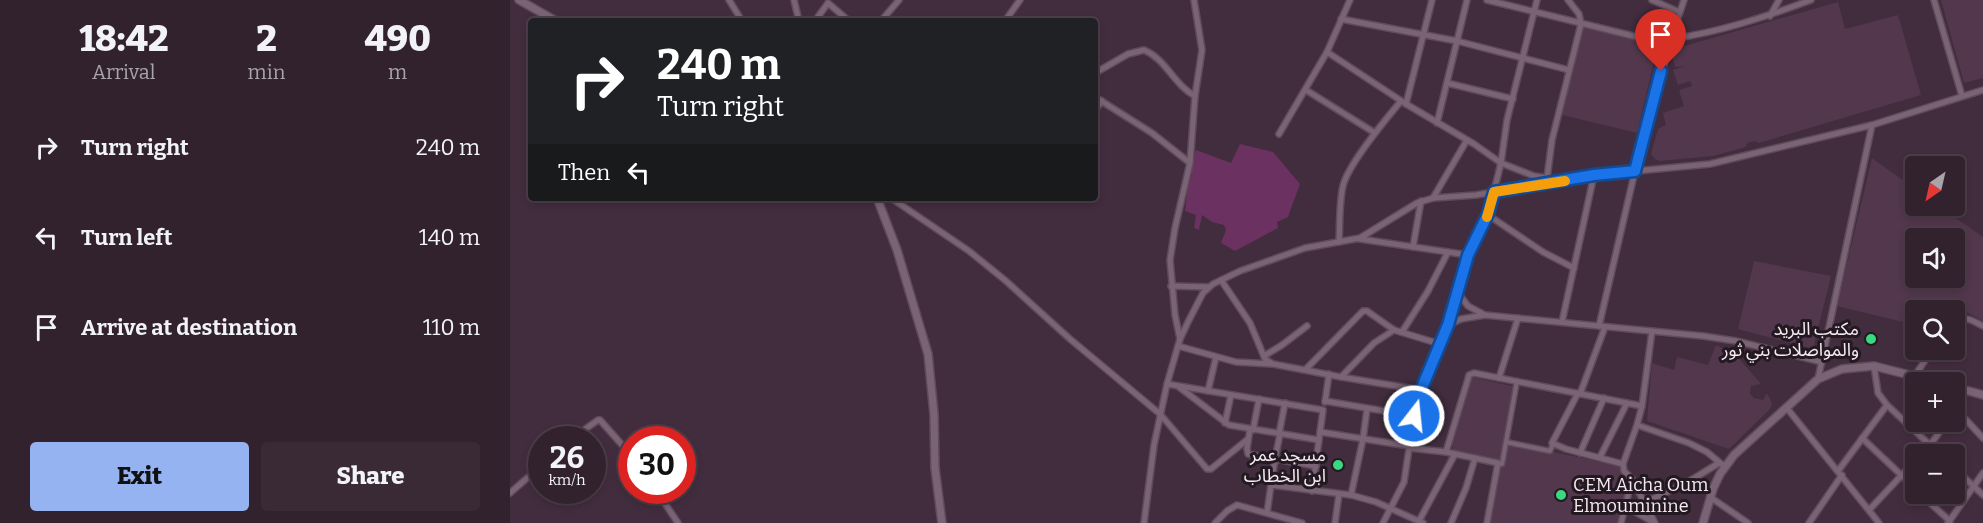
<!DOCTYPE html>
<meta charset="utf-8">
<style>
:root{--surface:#32222e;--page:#3a2a36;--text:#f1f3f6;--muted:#a8a4aa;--line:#4d3f4a;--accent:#95b2f1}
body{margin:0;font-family:Bitter,"Noto Sans Arabic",serif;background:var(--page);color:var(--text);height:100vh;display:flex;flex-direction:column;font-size:22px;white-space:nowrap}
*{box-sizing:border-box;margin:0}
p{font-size:20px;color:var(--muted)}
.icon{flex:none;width:33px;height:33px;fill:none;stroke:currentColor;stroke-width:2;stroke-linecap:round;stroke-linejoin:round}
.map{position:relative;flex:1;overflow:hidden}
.drawer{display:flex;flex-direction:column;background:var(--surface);width:510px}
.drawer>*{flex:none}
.top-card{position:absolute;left:18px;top:18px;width:570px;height:183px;border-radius:6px;box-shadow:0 3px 9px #0003,0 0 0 2px var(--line);background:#202124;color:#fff;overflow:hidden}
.needle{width:39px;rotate:214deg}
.buttons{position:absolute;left:1395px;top:156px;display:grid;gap:12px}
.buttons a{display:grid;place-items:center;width:60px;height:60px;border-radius:6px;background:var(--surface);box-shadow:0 3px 9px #0003,0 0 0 2px var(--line);font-size:30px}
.speed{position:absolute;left:18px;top:426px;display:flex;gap:12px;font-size:30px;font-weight:700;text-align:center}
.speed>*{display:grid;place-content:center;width:78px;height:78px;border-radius:50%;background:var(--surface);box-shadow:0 3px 9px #0003,0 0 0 2px var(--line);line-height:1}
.speed small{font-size:15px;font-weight:400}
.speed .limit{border:9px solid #d22;background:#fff;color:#111}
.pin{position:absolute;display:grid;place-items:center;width:51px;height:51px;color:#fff;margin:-62px -26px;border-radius:50% 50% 50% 0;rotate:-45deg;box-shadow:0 0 6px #0007}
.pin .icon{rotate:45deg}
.me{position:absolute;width:66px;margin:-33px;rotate:16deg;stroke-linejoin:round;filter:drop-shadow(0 0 4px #0008)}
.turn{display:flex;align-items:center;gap:21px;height:126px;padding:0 30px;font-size:27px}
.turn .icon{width:78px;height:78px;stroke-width:2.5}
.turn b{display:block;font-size:42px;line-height:51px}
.then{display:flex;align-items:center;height:57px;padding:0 30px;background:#0003;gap:12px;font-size:22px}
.eta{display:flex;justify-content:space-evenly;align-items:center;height:102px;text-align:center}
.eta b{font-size:36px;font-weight:800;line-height:42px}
.primary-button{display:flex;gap:12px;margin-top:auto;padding:12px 30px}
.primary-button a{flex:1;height:69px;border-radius:6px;background:var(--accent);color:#111;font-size:24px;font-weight:800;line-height:69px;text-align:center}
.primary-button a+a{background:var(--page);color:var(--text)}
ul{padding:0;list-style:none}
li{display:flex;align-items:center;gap:18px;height:90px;padding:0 30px}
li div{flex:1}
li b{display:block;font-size:22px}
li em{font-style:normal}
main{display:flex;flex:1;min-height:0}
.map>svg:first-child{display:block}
.built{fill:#52374d;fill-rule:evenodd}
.green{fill:#6a3161}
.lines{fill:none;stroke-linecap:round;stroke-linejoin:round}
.pedestrian-casing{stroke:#5e4c5b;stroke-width:7}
.minor-casing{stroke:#5e4c5b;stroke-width:8}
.tertiary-casing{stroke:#5e4c5b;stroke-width:10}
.pedestrian{stroke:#7b6376;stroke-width:4}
.minor{stroke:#7b6376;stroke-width:5}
.tertiary{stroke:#7b6376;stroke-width:7}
.route-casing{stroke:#114b97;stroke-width:15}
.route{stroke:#1a73e8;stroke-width:10}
.slow{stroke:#f59e0b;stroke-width:10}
.poi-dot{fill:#3ad87f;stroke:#231921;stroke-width:2}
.labels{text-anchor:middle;stroke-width:6;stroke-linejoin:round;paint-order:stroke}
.poi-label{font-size:18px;fill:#f7e9f4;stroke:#231921;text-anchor:end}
</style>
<main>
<section class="drawer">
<div class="eta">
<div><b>18:42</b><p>Arrival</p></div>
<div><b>2</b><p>min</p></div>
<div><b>490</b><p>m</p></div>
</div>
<ul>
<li><svg class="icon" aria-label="right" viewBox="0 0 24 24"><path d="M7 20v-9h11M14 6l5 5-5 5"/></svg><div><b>Turn right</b></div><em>240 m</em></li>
<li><svg class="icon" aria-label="left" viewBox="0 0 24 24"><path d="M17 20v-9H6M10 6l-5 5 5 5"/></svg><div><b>Turn left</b></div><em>140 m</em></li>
<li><svg class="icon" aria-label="arrive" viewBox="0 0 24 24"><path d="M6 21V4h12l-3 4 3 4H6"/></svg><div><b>Arrive at destination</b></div><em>110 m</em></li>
</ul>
<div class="primary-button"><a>Exit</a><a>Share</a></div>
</section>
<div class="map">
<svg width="1473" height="523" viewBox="0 0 1473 523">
<rect width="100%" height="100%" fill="#422d3e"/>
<g class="built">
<polygon points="1431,0 1473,0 1473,78 1454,83"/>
<polygon points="1328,2 1335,29 1388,15 1411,95 1249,143 1245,141 1237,143 1236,147 1203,156 1150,161 1145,159 1141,154 1148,129 1156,125 1153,113 1174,106 1169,90 1182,86 1180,81 1168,85 1163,70 1175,66 1165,67 1161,52 1164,51 1164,49"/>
<polygon points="1073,27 1142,44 1145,46 1146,53 1127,133 1052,115"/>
<path d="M1362,158L1405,189L1406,206H1429L1473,237V321L1449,308L1445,314L1444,310H1406L1397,323L1327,306ZM1444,238V278H1406V238Z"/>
<polygon points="1244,261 1321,276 1303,349 1228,329"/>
<polygon points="1206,345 1226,355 1251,384 1241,386 1240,394 1244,398 1253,400 1257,393 1262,403 1260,409 1219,449 1137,421 1142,363 1164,370 1167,357 1198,365"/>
<polygon points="961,377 1006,387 996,442 1111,466 1110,475 1119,477 1109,523 980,523 994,452 991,460 942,451 943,446 940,444"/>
</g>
<polygon class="green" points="730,144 763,152 790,184 778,217 767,222 768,228 725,251 711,243 716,230 714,225 702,222 692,215 689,230 684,228 686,215 675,211 678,185 682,175 680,171 686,150 721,163"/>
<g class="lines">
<defs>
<g id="pedestrian">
<polyline points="996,442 1007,381"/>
<polyline points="986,463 992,464 996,442 1040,451 1043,444"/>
</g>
<g id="minor">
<polyline points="219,0 232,21"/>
<polyline points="284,0 289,21"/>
<polyline points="977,0 1160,45"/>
<polyline points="1142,0 1169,12"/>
<polyline points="1424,0 1452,96"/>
<polyline points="1260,16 1269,0"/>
<polyline points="831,19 947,41 1059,70"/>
<polyline points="305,21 318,3 339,21"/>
<polyline points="371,21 389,0"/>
<polyline points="495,21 510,0"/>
<polyline points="1161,39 1174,0"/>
<polyline points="817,52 896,104 964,144 991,163 1024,176 1037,178 1042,140 1071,24 1069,14 1058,0"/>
<path d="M585,73L618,54L634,50C656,59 664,85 685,96"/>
<polyline points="937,83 1003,99"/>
<polyline points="796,90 865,133"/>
<polyline points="585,97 642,133 680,163"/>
<polyline points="896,104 922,0"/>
<polyline points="585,110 592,101"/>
<polyline points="927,123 957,0"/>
<polyline points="769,134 817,52 840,0"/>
<polyline points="381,198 459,251 496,281 560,339 650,414 697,469 701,469 738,439"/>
<polyline points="923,198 957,140"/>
<polyline points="978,215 1033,252 1064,268"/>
<polyline points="850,239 958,255"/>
<path d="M829,242C830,224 829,203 833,186C838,164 876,119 891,101"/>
<polyline points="903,247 911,201"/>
<polyline points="711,280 740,323 755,359 763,364 831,377 864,343 884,330"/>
<polyline points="661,286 698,287"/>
<polyline points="948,293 958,306 973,314"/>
<polyline points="1052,322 1084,175"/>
<path d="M1444,323C1454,314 1463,321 1473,326"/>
<polyline points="938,325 951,319 975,315 1193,336 1226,341 1312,362"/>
<path d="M1089,326L1125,171L1161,39C1210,32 1255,17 1301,0"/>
<polyline points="892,332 918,291 938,252"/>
<polyline points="670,339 665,315 660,260 665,228 680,163 685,96 692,50 684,0"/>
<polyline points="668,346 726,362 762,364"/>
<polyline points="754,356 772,345 797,326"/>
<polyline points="1364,366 1368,393 1377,405"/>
<polyline points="796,369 853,311 857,311 884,330 930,344"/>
<polyline points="831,377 911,390"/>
<polyline points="1404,377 1422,350"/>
<polyline points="989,378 1008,318"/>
<polyline points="1308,379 1362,125"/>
<polyline points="657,384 813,410 802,491"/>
<polyline points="669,387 719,425 809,440"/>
<polyline points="698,391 706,357"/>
<polyline points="1068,393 1042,443 1056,449 1113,464"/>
<polyline points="1070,394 1095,327"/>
<polyline points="815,401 904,416"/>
<polyline points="815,402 819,374"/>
<polyline points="1276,407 1369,523"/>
<polyline points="1444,407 1473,438"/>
<polyline points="715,423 721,395"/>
<polyline points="1127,425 1179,443 1197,452 1215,467"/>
<polyline points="740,429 737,449 738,454 765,459 770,434"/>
<polyline points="743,430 749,399"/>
<polyline points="810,432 899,446"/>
<polyline points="769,434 775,403"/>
<polyline points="1352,438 1406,489"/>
<polyline points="60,440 88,420 90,420 122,456"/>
<polyline points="899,448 936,452 988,463 977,523"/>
<polyline points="936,452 958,379 959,375 964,373 1132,406"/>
<polyline points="1070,453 1094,398"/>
<polyline points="1430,454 1420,445 1437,422"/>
<polyline points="1090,457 1117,403"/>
<polyline points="1444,468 1473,495"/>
<polyline points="1328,471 1377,405 1420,445 1411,454"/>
<polyline points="1122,479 1145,523"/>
<polyline points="761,485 765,459 806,466"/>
<polyline points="146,490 168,523"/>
<polyline points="0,493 32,465"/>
<polyline points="1410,494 1440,521"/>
<polyline points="841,495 853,439 857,409"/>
<polyline points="1200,497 1238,523"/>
<polyline points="1134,503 1178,482 1209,463"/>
<polyline points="1115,506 1143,522"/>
<polyline points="1359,510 1406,460"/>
<polyline points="757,513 761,485 841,495 866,502 913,523"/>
<polyline points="909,521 945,454"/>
<polyline points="634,523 644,445 657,384 670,339 679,320 693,293 703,284 730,271 795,248 850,238 907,203 923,198 966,195 1084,175 1200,164 1362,125 1473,90"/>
<polyline points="705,523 717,511 727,505 792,523"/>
<polyline points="825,523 829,494"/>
<polyline points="873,523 894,482 904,416 911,390 938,325 958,255 978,215 991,163 997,120 1027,0"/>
<polyline points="941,523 956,488 965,458"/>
<polyline points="1111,523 1122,479 1114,471 1113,464 1127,425 1132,406 1142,331"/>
<polyline points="1299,523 1332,475"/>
<polyline points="1438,523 1473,473"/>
</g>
<g id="tertiary">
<polyline points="9,0 46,21"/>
<polyline points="367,198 387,250 418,354 424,414 425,468 432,523"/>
<polyline points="1444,387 1473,395"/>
<polyline points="1193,523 1203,489 1210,474 1224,455 1308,379 1332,369 1364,366 1427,382"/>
</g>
</defs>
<use href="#pedestrian" class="pedestrian-casing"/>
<use href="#minor" class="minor-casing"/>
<use href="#tertiary" class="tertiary-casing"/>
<use href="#pedestrian" class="pedestrian"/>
<use href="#minor" class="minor"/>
<use href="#tertiary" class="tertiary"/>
</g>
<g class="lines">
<defs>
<polyline id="route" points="904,416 911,390 938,325 958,255 978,214 984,192 1084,175 1125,171 1151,71"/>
</defs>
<use href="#route" class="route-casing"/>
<use href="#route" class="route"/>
<polyline class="slow" points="977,217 984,192 1055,181"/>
</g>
<g class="poi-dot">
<circle cx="1361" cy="339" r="6"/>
<circle cx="828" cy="465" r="6"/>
<circle cx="1051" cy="495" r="6"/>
</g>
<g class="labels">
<g class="poi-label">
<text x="1349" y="335">مكتب البريد<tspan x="1349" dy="21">والمواصلات بني ثور</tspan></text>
<text x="816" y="461">مسجد عمر<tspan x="816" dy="21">ابن الخطاب</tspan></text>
<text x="1063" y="491" text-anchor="start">CEM Aicha Oum<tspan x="1063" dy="21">Elmouminine</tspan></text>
</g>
</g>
</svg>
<div class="buttons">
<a><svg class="needle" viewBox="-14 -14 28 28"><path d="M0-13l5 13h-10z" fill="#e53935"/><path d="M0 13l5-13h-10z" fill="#a8a4aa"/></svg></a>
<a><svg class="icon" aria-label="sound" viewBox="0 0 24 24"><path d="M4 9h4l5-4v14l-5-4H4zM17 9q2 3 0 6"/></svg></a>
<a><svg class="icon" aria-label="search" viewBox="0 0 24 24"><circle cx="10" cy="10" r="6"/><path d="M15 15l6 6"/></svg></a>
<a>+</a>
<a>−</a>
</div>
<div class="speed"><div>26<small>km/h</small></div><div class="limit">30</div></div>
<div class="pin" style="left:1151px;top:71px;background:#d93025"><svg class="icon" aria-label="arrive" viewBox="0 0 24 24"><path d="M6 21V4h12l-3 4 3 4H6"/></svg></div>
<svg class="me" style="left:904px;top:416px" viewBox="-20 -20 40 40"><circle r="17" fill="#1a73e8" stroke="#fff" stroke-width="3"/><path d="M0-11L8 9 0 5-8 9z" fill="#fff"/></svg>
<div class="top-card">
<div class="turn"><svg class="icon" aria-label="right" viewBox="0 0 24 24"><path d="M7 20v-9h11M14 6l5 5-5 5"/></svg><div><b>240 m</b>Turn right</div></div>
<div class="then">Then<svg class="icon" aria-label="left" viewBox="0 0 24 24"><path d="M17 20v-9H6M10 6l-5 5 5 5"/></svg></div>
</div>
</div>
</main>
